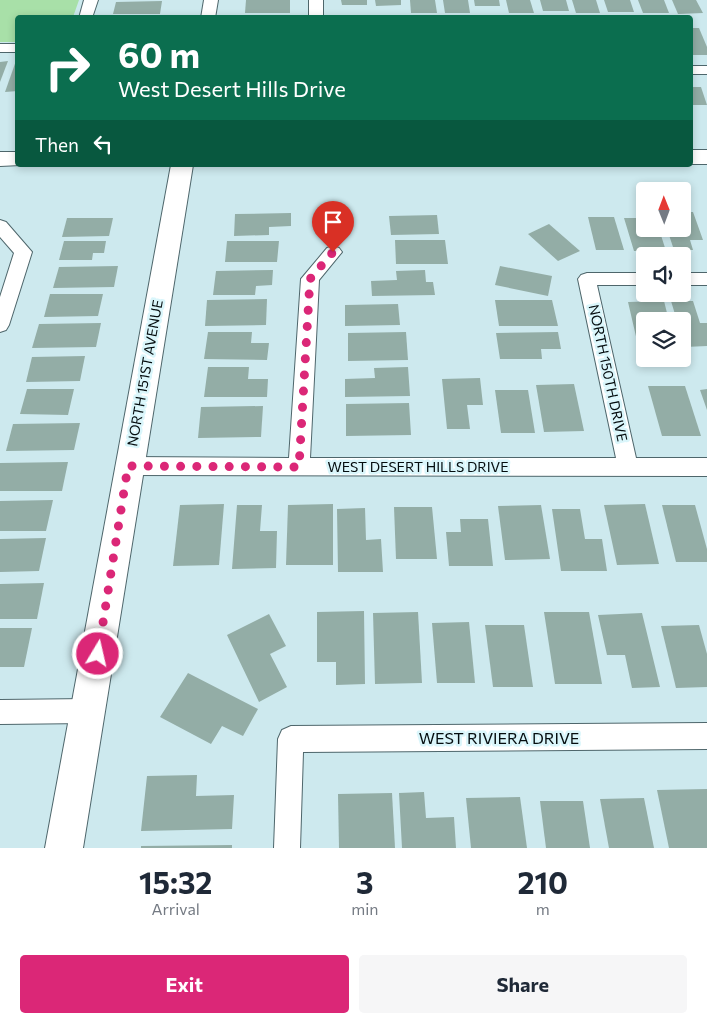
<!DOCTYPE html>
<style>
:root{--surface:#fff;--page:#f6f6f7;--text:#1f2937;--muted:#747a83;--accent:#db2777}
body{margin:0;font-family:Commissioner,sans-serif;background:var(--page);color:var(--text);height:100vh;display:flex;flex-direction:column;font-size:19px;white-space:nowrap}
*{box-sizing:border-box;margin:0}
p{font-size:16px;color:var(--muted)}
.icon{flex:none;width:28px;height:28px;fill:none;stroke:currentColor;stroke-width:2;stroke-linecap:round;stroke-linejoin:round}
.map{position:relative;height:848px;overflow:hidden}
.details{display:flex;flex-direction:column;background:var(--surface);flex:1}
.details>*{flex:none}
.hud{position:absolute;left:15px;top:15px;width:678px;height:152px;border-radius:5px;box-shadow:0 2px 8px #0003;background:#0b6e4f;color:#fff;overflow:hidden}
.needle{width:32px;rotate:359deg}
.controls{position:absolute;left:636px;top:182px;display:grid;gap:10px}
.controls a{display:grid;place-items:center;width:55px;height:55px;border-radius:5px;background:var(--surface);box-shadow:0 2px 8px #0003;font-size:25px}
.pin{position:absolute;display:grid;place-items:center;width:42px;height:42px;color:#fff;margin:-51px -21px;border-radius:50% 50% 50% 0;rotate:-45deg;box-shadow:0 0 5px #0007}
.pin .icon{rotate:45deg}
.me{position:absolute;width:55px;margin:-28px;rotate:9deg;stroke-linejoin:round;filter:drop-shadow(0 0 4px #0008)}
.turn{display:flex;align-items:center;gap:18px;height:105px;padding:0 20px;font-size:22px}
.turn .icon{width:65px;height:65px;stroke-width:2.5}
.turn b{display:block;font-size:35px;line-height:42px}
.then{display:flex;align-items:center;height:48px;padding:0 20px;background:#0003;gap:10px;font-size:19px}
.eta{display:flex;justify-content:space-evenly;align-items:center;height:85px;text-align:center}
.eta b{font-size:30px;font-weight:700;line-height:35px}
.action{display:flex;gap:10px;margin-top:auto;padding:10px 20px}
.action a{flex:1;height:58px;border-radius:5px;background:var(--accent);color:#fff;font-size:20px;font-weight:700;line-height:58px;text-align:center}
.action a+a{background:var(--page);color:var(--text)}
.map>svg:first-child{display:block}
.green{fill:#a8e0a8}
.building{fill:#93ada6}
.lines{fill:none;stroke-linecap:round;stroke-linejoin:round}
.street-casing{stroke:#4e666b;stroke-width:2}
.secondary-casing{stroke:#4e666b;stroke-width:2}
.street{fill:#fff;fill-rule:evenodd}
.secondary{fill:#fff;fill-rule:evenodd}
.route{stroke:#db2777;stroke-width:9;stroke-dasharray:0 16.2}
.labels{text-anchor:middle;stroke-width:5;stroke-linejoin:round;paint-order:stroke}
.street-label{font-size:14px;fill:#050d0f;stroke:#daf6fb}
.near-street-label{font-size:16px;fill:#050d0f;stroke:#daf6fb}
</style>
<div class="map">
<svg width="707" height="848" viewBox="0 0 707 848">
<rect width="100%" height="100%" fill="#cde9ee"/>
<polygon class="green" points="0,0 79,0 73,17 18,18 17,42 0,42"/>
<g class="building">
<polygon points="246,0 290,0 290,13 245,13"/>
<polygon points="341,0 367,0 367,5 342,5"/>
<polygon points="375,0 401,0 401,5 376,6"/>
<polygon points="410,0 435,0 437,13 411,13"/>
<polygon points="443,0 468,0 470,13 445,13"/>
<polygon points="474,0 499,0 500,6 475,6"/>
<polygon points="506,0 530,0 534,13 509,13"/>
<polygon points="540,0 566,0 569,11 543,11"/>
<polygon points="572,0 596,0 600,13 576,13"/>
<polygon points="604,0 630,0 634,12 608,12"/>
<polygon points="638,0 664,0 669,13 643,13"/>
<polygon points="672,0 696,0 703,13 678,14"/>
<polygon points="162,1 160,14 113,14 116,2"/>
<polygon points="690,28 699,28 707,47 707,55 690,55"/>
<polygon points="17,58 18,91 5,92"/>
<polygon points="8,61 0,82 0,62"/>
<polygon points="690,87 701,87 707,105 690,105"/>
<polygon points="682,212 693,212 703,240 690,240 693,250 674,250 667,229 682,229"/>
<polygon points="291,213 291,226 269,227 269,235 234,236 235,214"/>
<polygon points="437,215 439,234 391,235 389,216"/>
<polygon points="588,217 614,217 624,250 596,250"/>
<polygon points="67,218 113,218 109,236 62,237"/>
<polygon points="624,218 645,218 645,229 659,229 666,251 634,251"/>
<polygon points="549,224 580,251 558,261 528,234"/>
<polygon points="395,240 445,240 448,264 396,264"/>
<polygon points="64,241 106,241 104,253 93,253 92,260 59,260"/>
<polygon points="227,241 279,241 277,262 225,262"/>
<polygon points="118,266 114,287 53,288 59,267"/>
<polygon points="500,266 552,276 548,296 495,285"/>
<polygon points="273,270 272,285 256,286 255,295 213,295 216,271"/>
<polygon points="425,270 426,282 433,282 435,295 372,296 371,281 397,280 396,271"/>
<polygon points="50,294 103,294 98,316 44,317"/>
<polygon points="267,299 266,325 205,326 207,300"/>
<polygon points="495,300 552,300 558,326 499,326"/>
<polygon points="664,301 669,321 645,321 645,345 638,345 628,302"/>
<polygon points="671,301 693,301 700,323 707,323 707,346 685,347 682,339 682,321 677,321"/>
<polygon points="398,304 400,325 345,326 345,305"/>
<polygon points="101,323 96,347 32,348 39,324"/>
<polygon points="208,332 252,332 251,343 269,343 267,360 204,359"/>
<polygon points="406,332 408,360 348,361 348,333"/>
<polygon points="558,332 561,349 541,349 542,359 500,359 496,333"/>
<polygon points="85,356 80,381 26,382 32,357"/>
<polygon points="208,367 249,367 248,379 268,379 267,397 204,397"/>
<polygon points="408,367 410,396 345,397 345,379 375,378 374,368"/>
<polygon points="480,378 483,405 467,405 470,429 447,429 442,379"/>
<polygon points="574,384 584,431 544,432 536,385"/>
<polygon points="648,386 685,386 701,436 662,436"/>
<polygon points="27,389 74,389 68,415 20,414"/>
<polygon points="707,389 707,410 700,390"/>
<polygon points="495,390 528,390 535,433 501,433"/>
<polygon points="409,403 411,435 346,436 346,404"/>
<polygon points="263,406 261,437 198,438 201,407"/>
<polygon points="80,423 74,450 6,451 13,424"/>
<polygon points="68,462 62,491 0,491 0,463"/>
<polygon points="53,500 46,531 0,531 0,501"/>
<polygon points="224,504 219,565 173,566 180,505"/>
<polygon points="333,504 333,565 286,565 288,505"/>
<polygon points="645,504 659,564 617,565 604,505"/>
<polygon points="237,505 262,505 260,531 277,531 276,568 232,569"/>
<polygon points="541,505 550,559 505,560 498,506"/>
<polygon points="662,505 695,505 707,549 707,562 676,562"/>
<polygon points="394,507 432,507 437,559 396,559"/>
<polygon points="365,508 366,540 381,539 383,572 338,572 337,509"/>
<polygon points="552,509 580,509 585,539 602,539 607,571 561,571"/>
<polygon points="460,519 488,519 493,566 449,566 446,532 461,532"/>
<polygon points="46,538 39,571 0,572 0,539"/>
<polygon points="44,583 37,619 0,619 0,584"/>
<polygon points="364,611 365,684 336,685 336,662 317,662 317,612"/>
<polygon points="418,612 422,683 375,684 373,613"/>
<polygon points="544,612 589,612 602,684 555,684"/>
<polygon points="642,613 660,687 632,688 625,655 607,655 598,615"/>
<polygon points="269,614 286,646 270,654 287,687 259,702 227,635"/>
<polygon points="469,622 475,683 437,683 432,623"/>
<polygon points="485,625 524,625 533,687 493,687"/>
<polygon points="699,625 707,654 707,687 676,688 661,626"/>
<polygon points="0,628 32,628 24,667 0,667"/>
<polygon points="188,673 258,709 243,736 222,726 211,744 160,717"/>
<polygon points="197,775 196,796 234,795 232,829 141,831 147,776"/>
<polygon points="707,789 707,848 669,848 657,790"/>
<polygon points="424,792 426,818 454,817 456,848 402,848 399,793"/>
<polygon points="392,793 395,848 339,848 338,794"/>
<polygon points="520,797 527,848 471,848 466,798"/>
<polygon points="644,798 654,848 609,848 600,799"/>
<polygon points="540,801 583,801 590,848 546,848"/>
<polygon points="232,845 232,848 141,848 141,846"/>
</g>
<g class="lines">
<defs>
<g id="street">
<polygon points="84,0 98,0 92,18 79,18"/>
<polygon points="204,0 218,0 215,18 201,18"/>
<rect x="309" y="0" width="14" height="18"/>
<rect x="0" y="44" width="18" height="8"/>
<rect x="690" y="66" width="17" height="8"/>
<polygon points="0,220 6,222 32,252 9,325 6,330 0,332 0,297 14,253 0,237"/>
<polygon points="333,246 339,248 342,252 319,280 310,458 616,458 578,279 581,275 587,273 645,273 645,285 597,285 636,458 707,458 707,476 129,475 122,472 119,466 122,460 129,457 289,458 301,279 327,248"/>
<rect x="682" y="273" width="25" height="12"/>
<polygon points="88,699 97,702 100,711 97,720 88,723 0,724 0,700"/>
<polygon points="707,723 707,749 303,752 300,848 274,848 278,739 282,730 291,726"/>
</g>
<g id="secondary">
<rect x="690" y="150" width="17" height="14"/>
<polygon points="0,152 18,152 18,165 21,165 0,166"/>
<polygon points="171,165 193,165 83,848 45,848"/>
</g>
</defs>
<use href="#street" class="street-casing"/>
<use href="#secondary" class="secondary-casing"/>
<use href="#street" class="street"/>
<use href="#secondary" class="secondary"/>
</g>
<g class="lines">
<polyline class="route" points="98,654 128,466 299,467 310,279 333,252"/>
</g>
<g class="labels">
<g class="street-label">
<text transform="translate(145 373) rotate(-80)" y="5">NORTH 151ST AVENUE</text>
<text transform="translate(608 373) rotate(78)" y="5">NORTH 150TH DRIVE</text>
<text x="418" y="472">WEST DESERT HILLS DRIVE</text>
</g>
<g class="near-street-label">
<text x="499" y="744">WEST RIVIERA DRIVE</text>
</g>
</g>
</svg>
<div class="controls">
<a><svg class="needle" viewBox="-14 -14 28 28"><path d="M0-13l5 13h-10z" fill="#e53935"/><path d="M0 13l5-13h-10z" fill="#747a83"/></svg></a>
<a><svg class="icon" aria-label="sound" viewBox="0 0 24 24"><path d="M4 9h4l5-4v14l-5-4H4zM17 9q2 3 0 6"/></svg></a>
<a><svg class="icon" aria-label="layers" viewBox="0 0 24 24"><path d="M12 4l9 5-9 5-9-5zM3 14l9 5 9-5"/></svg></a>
</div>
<div class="pin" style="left:333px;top:252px;background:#d93025"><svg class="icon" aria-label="arrive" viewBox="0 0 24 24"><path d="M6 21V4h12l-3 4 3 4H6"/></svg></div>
<svg class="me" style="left:98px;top:654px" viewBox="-20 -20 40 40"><circle r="17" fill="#db2777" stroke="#fff" stroke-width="3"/><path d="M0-11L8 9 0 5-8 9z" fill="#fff"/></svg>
<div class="hud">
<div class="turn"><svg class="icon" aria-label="right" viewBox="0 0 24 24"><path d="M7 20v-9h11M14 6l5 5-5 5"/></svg><div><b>60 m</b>West Desert Hills Drive</div></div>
<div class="then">Then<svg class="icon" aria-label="left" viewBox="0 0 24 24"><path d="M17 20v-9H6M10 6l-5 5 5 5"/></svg></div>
</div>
</div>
<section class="details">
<div class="eta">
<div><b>15:32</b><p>Arrival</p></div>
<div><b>3</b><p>min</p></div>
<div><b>210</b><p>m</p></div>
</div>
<div class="action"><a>Exit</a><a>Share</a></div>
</section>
